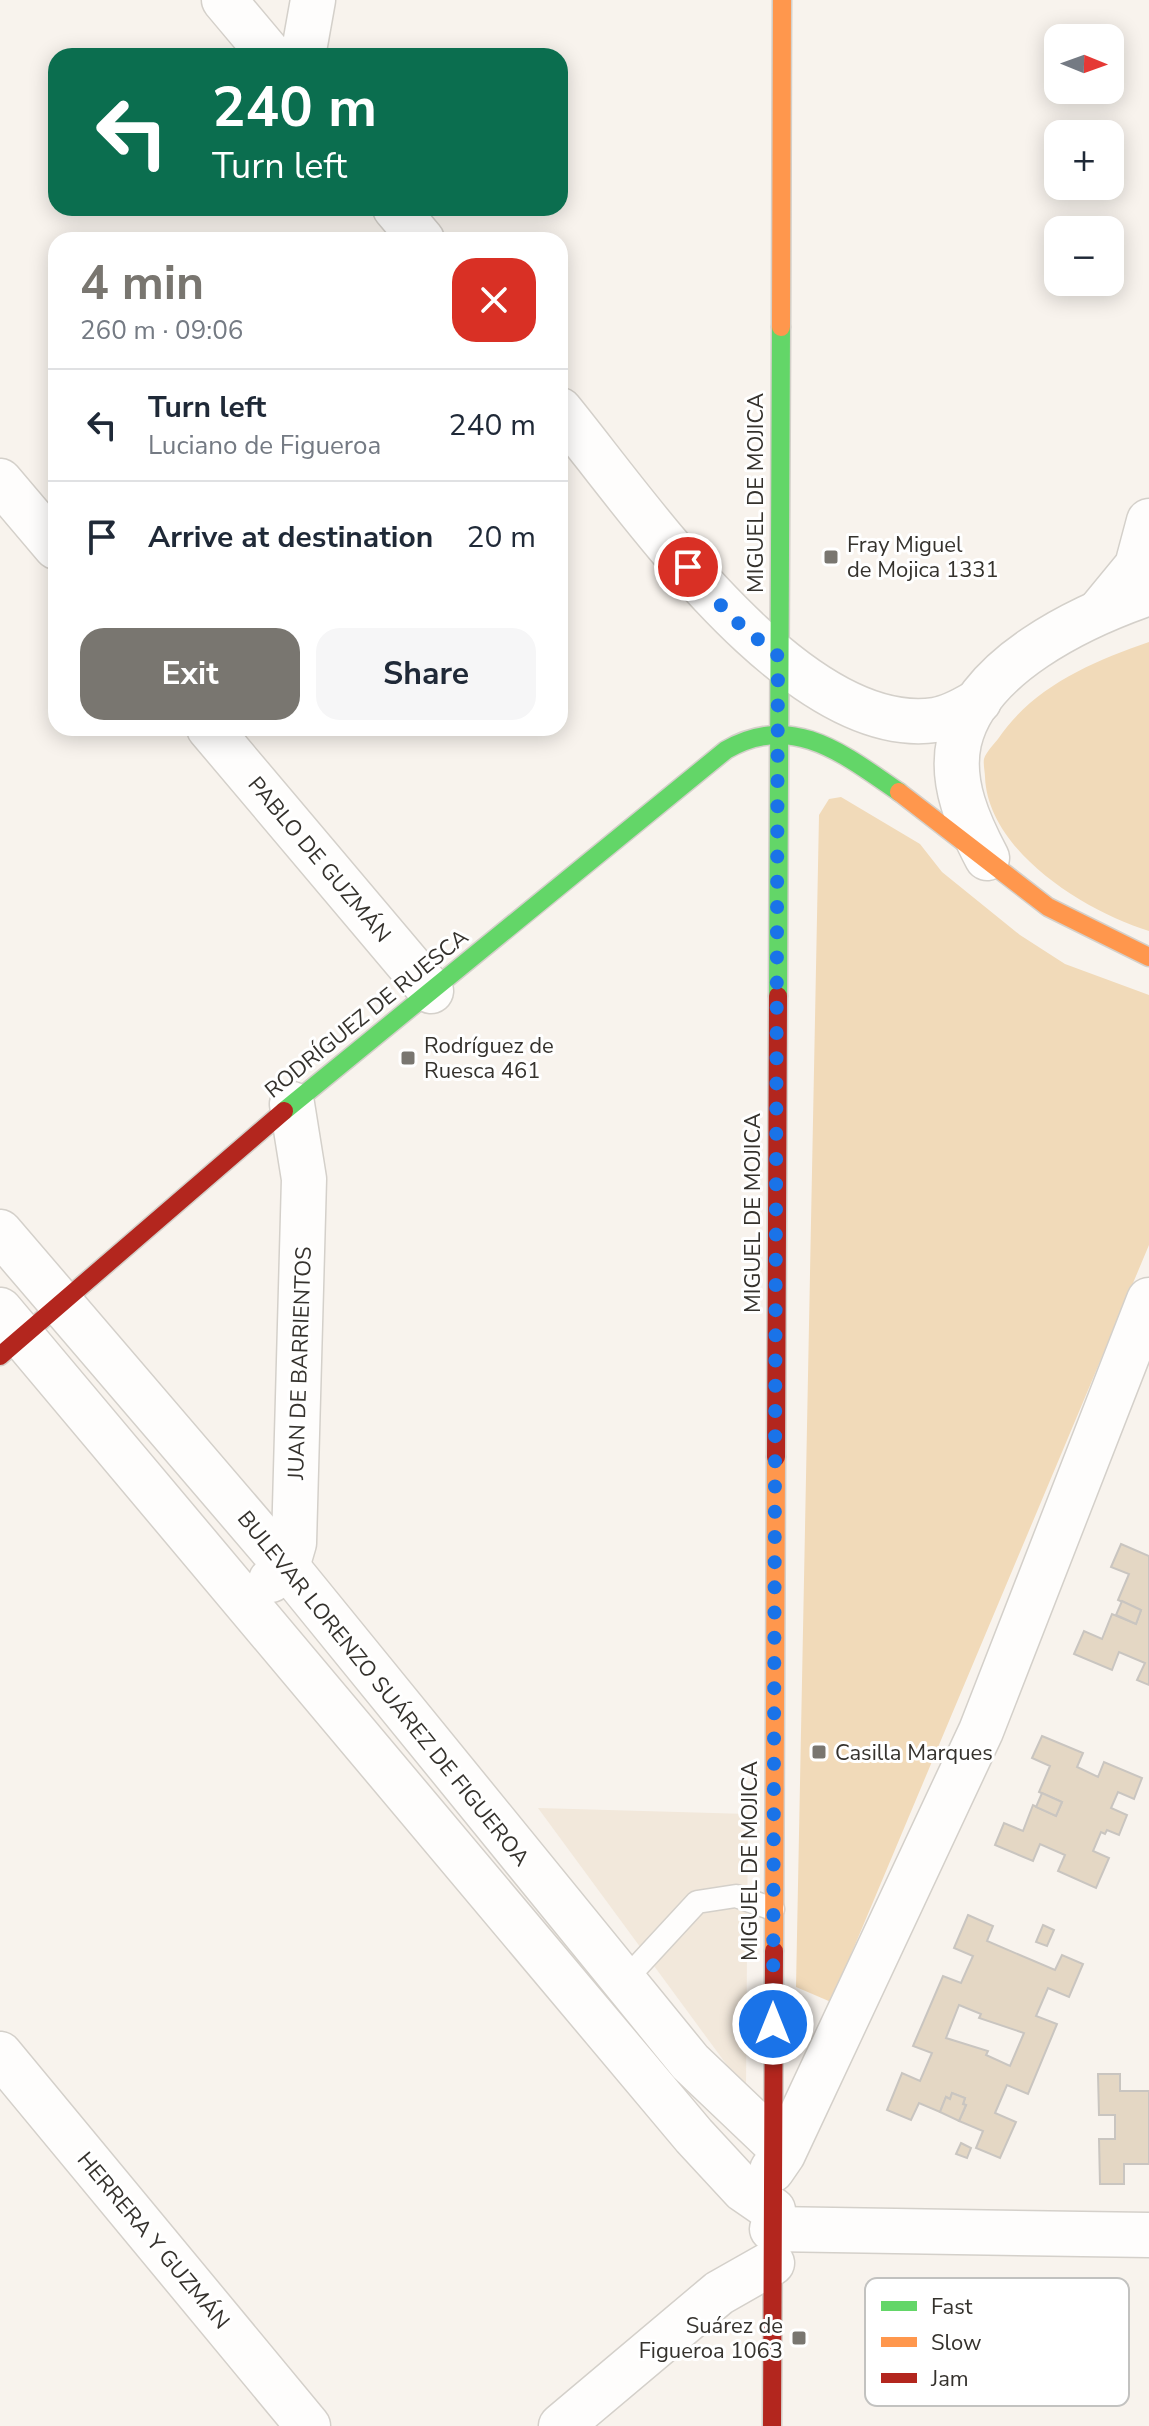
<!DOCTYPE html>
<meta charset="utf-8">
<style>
:root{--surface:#fff;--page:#f6f6f7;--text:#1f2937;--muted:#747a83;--line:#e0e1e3;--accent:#797670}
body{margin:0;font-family:"Nunito Sans",sans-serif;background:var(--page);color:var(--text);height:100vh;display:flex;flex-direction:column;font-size:30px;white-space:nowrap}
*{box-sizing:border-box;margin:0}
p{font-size:26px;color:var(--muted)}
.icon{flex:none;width:44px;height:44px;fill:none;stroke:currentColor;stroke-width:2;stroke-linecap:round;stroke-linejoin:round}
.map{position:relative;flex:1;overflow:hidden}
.side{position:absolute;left:48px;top:232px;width:520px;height:504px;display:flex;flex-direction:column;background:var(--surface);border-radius:24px;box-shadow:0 4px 20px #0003}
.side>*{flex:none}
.banner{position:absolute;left:48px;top:48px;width:520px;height:168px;border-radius:24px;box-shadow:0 4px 20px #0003;background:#0b6e4f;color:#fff;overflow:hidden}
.needle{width:52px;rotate:91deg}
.buttons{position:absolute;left:1044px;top:24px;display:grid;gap:16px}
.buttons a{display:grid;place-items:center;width:80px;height:80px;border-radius:16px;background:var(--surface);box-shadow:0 4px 20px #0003;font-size:40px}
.pin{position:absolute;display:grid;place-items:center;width:68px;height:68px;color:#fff;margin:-34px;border:4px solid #fff;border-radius:50%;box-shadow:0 2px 8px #0007}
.me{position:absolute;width:88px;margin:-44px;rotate:0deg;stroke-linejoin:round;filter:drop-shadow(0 0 6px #0008)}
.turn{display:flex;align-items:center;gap:28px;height:168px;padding:0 32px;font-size:36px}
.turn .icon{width:104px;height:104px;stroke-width:2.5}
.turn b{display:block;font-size:56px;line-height:68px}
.round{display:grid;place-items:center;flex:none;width:84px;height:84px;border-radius:24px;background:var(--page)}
.head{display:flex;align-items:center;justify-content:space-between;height:136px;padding:0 32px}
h1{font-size:48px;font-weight:700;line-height:60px;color:var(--accent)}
.cta{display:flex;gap:16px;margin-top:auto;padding:16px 32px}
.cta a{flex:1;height:92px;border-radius:24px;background:var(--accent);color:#fff;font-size:32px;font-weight:700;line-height:92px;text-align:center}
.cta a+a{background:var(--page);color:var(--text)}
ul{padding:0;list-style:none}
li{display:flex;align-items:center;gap:24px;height:112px;padding:0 32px;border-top:2px solid var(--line)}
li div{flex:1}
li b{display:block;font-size:30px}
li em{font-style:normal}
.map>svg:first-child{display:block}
.built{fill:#f2e8db}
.green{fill:#f1dab9}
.building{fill:#e4d7c4;stroke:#c9c5c0;stroke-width:2;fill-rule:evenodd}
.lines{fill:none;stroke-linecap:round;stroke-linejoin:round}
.lane-casing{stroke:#d4d0ca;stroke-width:25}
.street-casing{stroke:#d4d0ca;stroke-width:47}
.fast-casing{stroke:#d4d0ca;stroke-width:21}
.slow-casing{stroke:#d4d0ca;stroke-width:21}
.jam-casing{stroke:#d4d0ca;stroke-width:21}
.lane{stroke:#fefdfc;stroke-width:22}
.street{stroke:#fefdfc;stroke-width:44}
.fast{stroke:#63d668;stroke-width:18}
.slow{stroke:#ff974d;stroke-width:18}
.jam{stroke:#b3261e;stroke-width:18}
.route{stroke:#1a73e8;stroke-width:14;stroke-dasharray:0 25.2}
.poi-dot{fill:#797670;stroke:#fff;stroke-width:3}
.labels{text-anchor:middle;stroke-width:6;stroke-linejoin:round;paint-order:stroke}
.street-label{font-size:22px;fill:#35322d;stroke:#fff}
.poi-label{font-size:22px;fill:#35322d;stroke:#fff;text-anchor:start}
.key{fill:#fff;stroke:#c2c2c0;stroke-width:2}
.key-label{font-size:22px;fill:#35322d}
</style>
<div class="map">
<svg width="1149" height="2426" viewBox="0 0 1149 2426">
<rect width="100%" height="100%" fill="#f8f3ed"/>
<polygon class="built" points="538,1808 748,1814 746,2091"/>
<g class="green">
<path d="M1149,642V931C1084,911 988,851 985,777C985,772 983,764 984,759C986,752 994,744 998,739C1033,687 1091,662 1149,642Z"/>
<polygon points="841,797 920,844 942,872 1020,935 1065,964 1149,995 1149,1245 831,2002 796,1987 819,815 829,799"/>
</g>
<g class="building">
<polygon points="1121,1544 1149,1556 1149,1685 1137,1680 1145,1663 1119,1652 1112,1670 1074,1654 1084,1631 1102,1639 1112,1614 1136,1624 1141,1610 1118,1600 1129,1574 1111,1567"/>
<polygon points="1122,1601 1141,1610 1136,1624 1116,1615"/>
<polygon points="1042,1736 1083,1753 1077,1767 1098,1777 1104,1762 1142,1778 1134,1799 1118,1792 1111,1808 1127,1815 1119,1835 1107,1830 1105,1834 1101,1832 1093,1851 1109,1858 1096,1888 1058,1871 1065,1855 1040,1844 1033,1861 995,1845 1004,1823 1023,1831 1033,1805 1056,1816 1062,1802 1039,1792 1050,1766 1032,1758"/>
<polygon points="1042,1793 1062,1802 1056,1816 1036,1807"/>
<path d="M968,1915L993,1926L987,1941L1055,1970L1062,1955L1083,1964L1069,1997L1048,1988L1036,2016L1057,2024L1028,2094L1007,2085L995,2113L1016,2122L1000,2158L976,2148L983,2131L959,2121L966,2105L963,2104L965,2098L952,2093L950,2099L946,2097L940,2112L919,2103L911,2120L887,2110L902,2073L920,2081L932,2053L913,2046L943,1976L961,1983L973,1956L954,1948ZM959,2005L981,2014L979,2018L1024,2033L1010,2066L986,2055L988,2051L946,2038Z"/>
<polygon points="1043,1925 1054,1930 1047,1946 1036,1942"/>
<polygon points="1098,2074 1120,2074 1120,2091 1149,2091 1149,2164 1124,2164 1124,2184 1100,2184 1099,2139 1115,2139 1115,2115 1099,2115"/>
<polygon points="952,2093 965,2098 963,2104 966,2105 959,2121 940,2112 946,2097 950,2099"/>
<polygon points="961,2143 971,2148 967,2158 956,2154"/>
</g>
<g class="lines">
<defs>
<polyline id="lane" points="624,1981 697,1902 736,1896 773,1909"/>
<g id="street">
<polyline points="224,0 271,56"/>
<polyline points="303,56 313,0"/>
<polyline points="395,208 422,240"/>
<path d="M560,410C637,504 796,740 935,720C951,718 965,709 979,701"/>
<polyline points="0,481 56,547"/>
<polyline points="1100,611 1137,566 1149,521"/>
<polyline points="209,728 431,991"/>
<path d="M987,858C969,824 950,783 959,742C977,665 1082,616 1149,593"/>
<polyline points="0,1232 287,1567 690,2062 772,2140"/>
<polyline points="0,1310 694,2136 744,2190 773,2210"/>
<polyline points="271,1580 287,1567 294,1543 304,1179 292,1104"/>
<polyline points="0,2054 308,2426"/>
<polyline points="772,2170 783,2154 981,1731 1149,1300"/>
<polyline points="772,2229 1149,2235"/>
<polyline points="561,2426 719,2293 772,2263"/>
</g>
<g id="fast">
<polyline points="778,996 781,327"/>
<path d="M284,1111L726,750C792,711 845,755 899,792"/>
</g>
<g id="slow">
<polyline points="781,327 782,0"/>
<polyline points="899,792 1048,907 1149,957"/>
<polyline points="774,1951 776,1457"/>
</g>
<g id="jam">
<polyline points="0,1356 284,1111"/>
<polyline points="776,1457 778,996"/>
<polyline points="772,2426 774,1951"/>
</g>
</defs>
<use href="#lane" class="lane-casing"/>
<use href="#street" class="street-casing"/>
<use href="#fast" class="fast-casing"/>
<use href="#slow" class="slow-casing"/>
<use href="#jam" class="jam-casing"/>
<use href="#lane" class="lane"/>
<use href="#street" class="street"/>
<use href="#fast" class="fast"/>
<use href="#slow" class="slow"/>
<use href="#jam" class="jam"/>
</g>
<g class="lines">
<polyline class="route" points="688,567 731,617 778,656 773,2024"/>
</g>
<g class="poi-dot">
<rect x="823" y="549" width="16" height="16" rx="4"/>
<rect x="400" y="1050" width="16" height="16" rx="4"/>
<rect x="811" y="1744" width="16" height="16" rx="4"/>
<rect x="791" y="2330" width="16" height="16" rx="4"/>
</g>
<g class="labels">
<g class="street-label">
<text transform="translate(755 493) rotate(-90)" y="8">MIGUEL DE MOJICA</text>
<text transform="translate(320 859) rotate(50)" y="8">PABLO DE GUZMÁN</text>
<text transform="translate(366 1013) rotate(-39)" y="8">RODRÍGUEZ DE RUESCA</text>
<text transform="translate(752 1213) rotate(-90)" y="8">MIGUEL DE MOJICA</text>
<text transform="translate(299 1363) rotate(-88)" y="8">JUAN DE BARRIENTOS</text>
<text transform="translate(384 1688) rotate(51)" y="8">BULEVAR LORENZO SUÁREZ DE FIGUEROA</text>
<text transform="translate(749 1861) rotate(-90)" y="8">MIGUEL DE MOJICA</text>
<text transform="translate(154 2240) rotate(50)" y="8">HERRERA Y GUZMÁN</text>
</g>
<g class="poi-label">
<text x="847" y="552">Fray Miguel<tspan x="847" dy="25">de Mojica 1331</tspan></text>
<text x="424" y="1053">Rodríguez de<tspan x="424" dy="25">Ruesca 461</tspan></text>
<text x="835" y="1760">Casilla Marques</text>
<text x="783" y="2333" text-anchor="end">Suárez de<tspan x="783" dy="25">Figueroa 1063</tspan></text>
</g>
</g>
<rect x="865" y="2278" width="264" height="128" rx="12" class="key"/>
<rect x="881" y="2301" width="36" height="10" fill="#63d668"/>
<rect x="881" y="2337" width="36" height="10" fill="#ff974d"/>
<rect x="881" y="2373" width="36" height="10" fill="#b3261e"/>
<g class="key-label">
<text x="931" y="2314">Fast</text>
<text x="931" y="2350">Slow</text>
<text x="931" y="2386">Jam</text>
</g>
</svg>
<div class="buttons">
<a><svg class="needle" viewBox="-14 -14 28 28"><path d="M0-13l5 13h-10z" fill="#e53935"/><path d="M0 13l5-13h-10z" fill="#747a83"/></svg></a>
<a>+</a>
<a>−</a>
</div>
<div class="pin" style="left:688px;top:567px;background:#d93025"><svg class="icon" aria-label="arrive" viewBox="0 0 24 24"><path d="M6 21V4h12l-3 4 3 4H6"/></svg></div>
<svg class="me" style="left:773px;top:2024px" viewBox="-20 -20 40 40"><circle r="17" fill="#1a73e8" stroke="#fff" stroke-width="3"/><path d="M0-11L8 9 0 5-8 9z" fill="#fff"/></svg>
<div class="banner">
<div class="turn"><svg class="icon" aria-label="left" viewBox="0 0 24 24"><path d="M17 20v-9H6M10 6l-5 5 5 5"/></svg><div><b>240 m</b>Turn left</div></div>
</div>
<section class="side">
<div class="head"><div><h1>4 min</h1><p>260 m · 09:06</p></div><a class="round" style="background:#d93025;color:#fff"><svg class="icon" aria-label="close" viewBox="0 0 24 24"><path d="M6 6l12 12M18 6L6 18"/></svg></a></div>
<ul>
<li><svg class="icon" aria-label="left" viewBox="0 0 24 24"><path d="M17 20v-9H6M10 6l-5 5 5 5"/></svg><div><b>Turn left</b><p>Luciano de Figueroa</p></div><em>240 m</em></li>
<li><svg class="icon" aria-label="arrive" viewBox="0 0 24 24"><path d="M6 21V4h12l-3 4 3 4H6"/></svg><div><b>Arrive at destination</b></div><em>20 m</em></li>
</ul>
<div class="cta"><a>Exit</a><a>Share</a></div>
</section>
</div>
